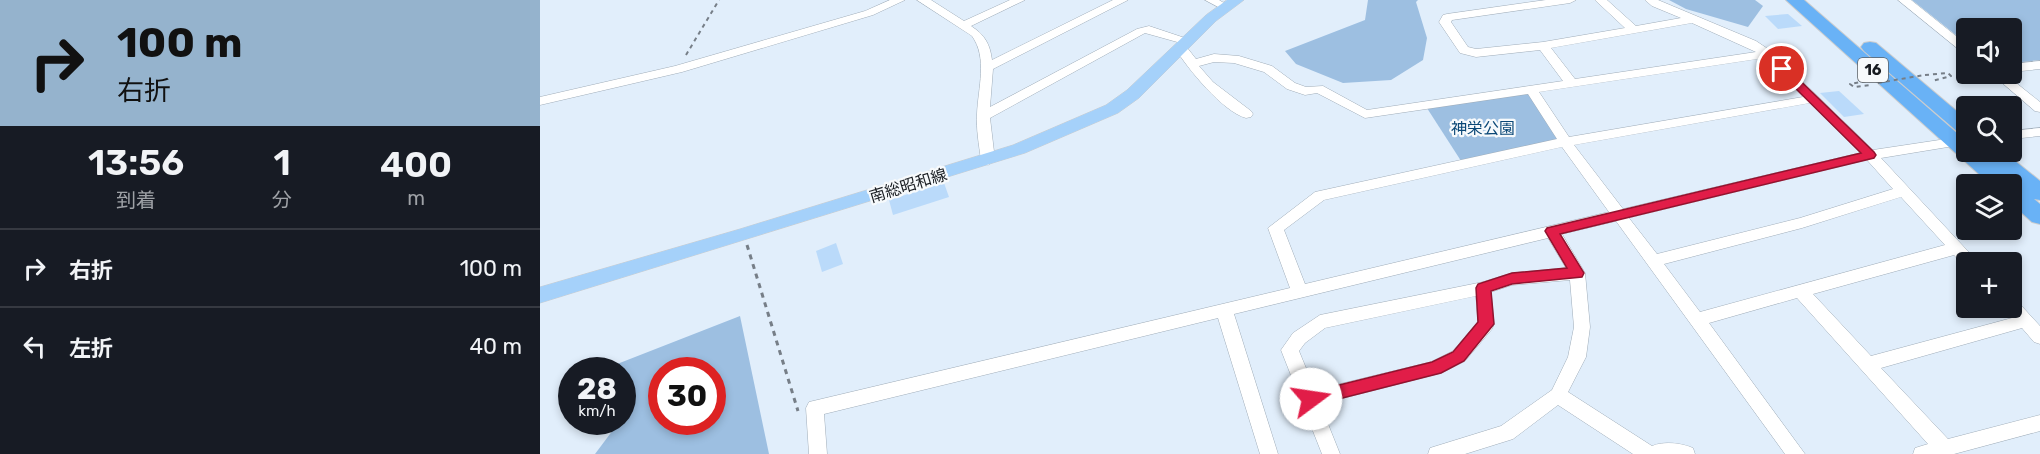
<!DOCTYPE html>
<html lang="ja">
<meta charset="utf-8">
<style>
:root{--surface:#171b24;--page:#20242c;--text:#f1f3f6;--muted:#9ea1a6;--line:#363941}
body{margin:0;font-family:Rubik,"Noto Sans JP",sans-serif;background:var(--page);color:var(--text);height:100vh;display:flex;flex-direction:column;font-size:22px;white-space:nowrap}
*{box-sizing:border-box;margin:0}
p{font-size:20px;color:var(--muted)}
.icon{flex:none;width:33px;height:33px;fill:none;stroke:currentColor;stroke-width:2;stroke-linecap:round;stroke-linejoin:round}
.map{position:relative;flex:1;overflow:hidden}
.side{display:flex;flex-direction:column;background:var(--surface);width:540px}
.side>*{flex:none}
.hud{background:#95b3cd;color:#111;overflow:hidden}
.fabs{position:absolute;left:1416px;top:18px;display:grid;gap:12px}
.fabs a{display:grid;place-items:center;width:66px;height:66px;border-radius:6px;background:var(--surface);box-shadow:0 3px 9px #0003;font-size:30px}
.speed{position:absolute;left:18px;top:357px;display:flex;gap:12px;font-size:30px;font-weight:700;text-align:center}
.speed>*{display:grid;place-content:center;width:78px;height:78px;border-radius:50%;background:var(--surface);box-shadow:0 3px 9px #0003;line-height:1}
.speed small{font-size:15px;font-weight:400}
.speed .limit{border:9px solid #d22;background:#fff;color:#111}
.pin{position:absolute;display:grid;place-items:center;width:51px;height:51px;color:#fff;margin:-26px;border:3px solid #fff;border-radius:50%;box-shadow:0 2px 6px #0007}
.me{position:absolute;width:66px;margin:-33px;rotate:76deg;stroke-linejoin:round;filter:drop-shadow(0 0 4px #0008)}
.turn{display:flex;align-items:center;gap:21px;height:126px;padding:0 18px;font-size:27px}
.turn .icon{width:78px;height:78px;stroke-width:2.5}
.turn b{display:block;font-size:42px;line-height:51px}
.eta{display:flex;justify-content:space-evenly;align-items:center;height:102px;text-align:center}
.eta b{font-size:36px;font-weight:600;line-height:42px}
ul{padding:0;list-style:none}
li{display:flex;align-items:center;gap:18px;height:78px;padding:0 18px;border-top:2px solid var(--line)}
li div{flex:1}
li b{display:block;font-size:22px}
li em{font-style:normal}
main{display:flex;flex:1;min-height:0}
.map>svg:first-child{display:block}
.green{fill:#9dbfe1;fill-rule:evenodd}
.building{fill:#badafa}
.lines{fill:none;stroke-linecap:round;stroke-linejoin:round}
.minor-casing{stroke:#a0adb9;stroke-width:1}
.major-casing{stroke:#cccdce;stroke-width:1}
.highway-casing{stroke:#cccdce;stroke-width:2}
.path-far1{stroke:#767e87;stroke-width:2;stroke-dasharray:4 4;stroke-linecap:butt}
.path{stroke:#767e87;stroke-width:3;stroke-dasharray:5 5;stroke-linecap:butt}
.minor{fill:#fff;fill-rule:evenodd}
.major{fill:#a5d1fa;fill-rule:evenodd}
.highway{fill:#69b2f6;fill-rule:evenodd}
.path-bridge{stroke:#767e87;stroke-width:2;stroke-dasharray:4 4;stroke-linecap:butt}
.route{fill:#e11d48;stroke:#92132f;stroke-width:1.5}
.labels{text-anchor:middle;stroke-width:4.5;stroke-linejoin:round;paint-order:stroke}
.shield{fill:#f7fafc;stroke:#5b5f63;stroke-width:1.5}
.shield-label{font-size:15px;font-weight:bold;fill:#181c21}
.park-label{font-size:16px;fill:#0b4877;stroke:#f7fafc}
.street-label{font-size:16px;fill:#181c21;stroke:#f7fafc}
</style>
<main>
<section class="side">
<div class="hud">
<div class="turn"><svg class="icon" aria-label="right" viewBox="0 0 24 24"><path d="M7 20v-9h11M14 6l5 5-5 5"/></svg><div><b>100 m</b>右折</div></div>
</div>
<div class="eta">
<div><b>13:56</b><p>到着</p></div>
<div><b>1</b><p>分</p></div>
<div><b>400</b><p>m</p></div>
</div>
<ul>
<li><svg class="icon" aria-label="right" viewBox="0 0 24 24"><path d="M7 20v-9h11M14 6l5 5-5 5"/></svg><div><b>右折</b></div><em>100 m</em></li>
<li><svg class="icon" aria-label="left" viewBox="0 0 24 24"><path d="M17 20v-9H6M10 6l-5 5 5 5"/></svg><div><b>左折</b></div><em>40 m</em></li>
</ul>
</section>
<div class="map">
<svg width="1500" height="454" viewBox="0 0 1500 454">
<rect width="100%" height="100%" fill="#e1eefb"/>
<g class="green">
<polygon points="828,0 878,0 876,2 887,38 883,60 851,80 803,83 756,64 745,51 825,20"/>
<polygon points="1129,0 1215,0 1223,6 1208,27 1146,9"/>
<polygon points="1372,0 1500,0 1500,60 1472,63 1472,28 1426,28 1426,43"/>
<polygon points="991,89 1025,142 923,164 885,105"/>
<path d="M200,316L229,454H55L79,422H82L83,417L89,407L83,391L82,370H74L72,366ZM172,370V422H122V370Z"/>
</g>
<g class="building">
<polygon points="1248,14 1262,26 1238,29 1225,16"/>
<polygon points="1299,91 1324,114 1304,117 1280,93"/>
<polygon points="404,183 409,197 353,215 349,200"/>
<polygon points="296,243 303,264 282,272 276,251"/>
</g>
<g class="lines">
<defs>
<g id="minor">
<polygon points="350,0 365,0 333,15 142,72 0,105 0,97 135,66 325,11"/>
<path d="M377,0H391L424,21L470,0H485L431,26C445,35 450,44 452,60L573,0H588L453,69L450,107L597,29L609,26L654,41L648,45L605,33L450,118L455,160L448,165L441,160C439,145 436,129 437,114C438,88 448,58 432,36Z"/>
<polygon points="665,0 679,0 692,8 686,11"/>
<path d="M1006,0H1036L1030,3L912,20L911,22L928,47L936,49L1003,42L1085,28L1055,0H1067L1096,26L1141,18L1112,6L1105,0H1118L1216,41L1231,51L1333,150L1426,136V144L1341,158L1438,262H1426V267L1424,266L1414,255L1273,294L1331,356L1472,318L1464,308H1472V301L1478,302L1500,326V344L1494,342L1482,328L1341,368L1408,439L1500,415V431L1414,454H1373L1375,448L1388,444L1257,298L1169,323L1265,454H1245L1076,221L1022,234L1045,273L1050,327L1046,357L1028,392L1112,446C1124,441 1141,443 1153,448L1155,454H1093L1018,405L973,439L925,454H888L890,448L961,426L1012,390L1028,357L1034,327L1030,280L972,285L951,292L954,324L952,329L925,361L901,373L780,404L800,454H782L741,350L753,333L780,315L943,282L972,273L1026,268L1008,238L694,314L738,454H720L678,318L284,414L287,454H269L266,408L269,402L750,288L728,228L775,192L1017,139L988,94L825,118L777,93L765,95L747,89L724,72L694,63L674,62L659,66L673,82L711,111L713,114L711,117L706,118C683,112 647,68 635,48L637,45H645L656,59L674,54L699,56L732,66L755,83L766,87L783,86L827,110L1023,81L1000,50L936,57L920,53L899,22L903,15L907,14ZM1152,23L1216,52L1035,79L1011,48ZM1224,58L1263,97L1029,137L999,92ZM1270,103L1320,153L1083,209L1034,145ZM1022,147L1069,212L765,284L744,230L784,200ZM1327,160L1353,189L1260,218L1117,254L1089,218ZM1361,197L1405,245L1160,312L1124,264L1262,228ZM936,296L938,322L913,351L891,362L775,390L759,351L765,343L785,328Z"/>
<polygon points="1358,0 1371,0 1426,44 1426,52 1422,52"/>
<polygon points="1500,61 1500,69 1472,72 1472,64"/>
<polygon points="1452,74 1465,74 1500,102 1500,112 1495,111"/>
<polygon points="1500,128 1500,136 1472,139 1472,131"/>
</g>
<polygon id="major" points="687,0 704,0 676,21 599,98 578,113 485,153 0,303 0,287 200,229 473,145 566,105 587,90 666,15"/>
<g id="highway">
<polygon points="1246,0 1264,0 1426,141 1426,152 1439,152 1444,156 1442,152 1464,152 1500,181 1500,200 1494,199 1500,204 1500,224 1492,222 1472,204 1472,184 1450,184"/>
<polygon points="1330,42 1336,43 1426,119 1426,135 1419,133 1324,51 1321,47 1324,43"/>
</g>
</defs>
<use href="#minor" class="minor-casing"/>
<use href="#major" class="major-casing"/>
<use href="#highway" class="highway-casing"/>
<g class="path-far1">
<polyline points="146,55 179,0"/>
<polyline points="1385,75 1408,73 1411,76 1392,81"/>
<polyline points="1326,81 1310,84 1314,87 1330,85"/>
</g>
<polyline class="path" points="207,245 258,411"/>
<use href="#minor" class="minor"/>
<use href="#major" class="major"/>
<use href="#highway" class="highway"/>
<polyline class="path-bridge" points="1338,83 1384,75"/>
</g>
<polygon class="route" points="1242,66 1246,67 1334,152 1336,155 1334,158 1020,234 1044,273 1042,277 972,284 951,291 954,324 924,361 901,373 771,406 765,404 763,399 765,394 771,392 892,362 913,352 938,322 936,288 938,284 972,273 1027,268 1005,231 1007,228 1321,153 1239,72 1237,69"/>
<g class="labels">
<rect class="shield" x="1318" y="58" width="30" height="24" rx="4.5"/>
<g class="shield-label">
<text x="1333" y="75">16</text>
</g>
<g class="park-label">
<text x="943" y="134">神栄公園</text>
</g>
<g class="street-label">
<text transform="translate(368 185) rotate(-17)" y="6">南総昭和線</text>
</g>
</g>
</svg>
<div class="fabs">
<a><svg class="icon" aria-label="sound" viewBox="0 0 24 24"><path d="M4 9h4l5-4v14l-5-4H4zM17 9q2 3 0 6"/></svg></a>
<a><svg class="icon" aria-label="search" viewBox="0 0 24 24"><circle cx="10" cy="10" r="6"/><path d="M15 15l6 6"/></svg></a>
<a><svg class="icon" aria-label="layers" viewBox="0 0 24 24"><path d="M12 4l9 5-9 5-9-5zM3 14l9 5 9-5"/></svg></a>
<a>+</a>
</div>
<div class="speed"><div>28<small>km/h</small></div><div class="limit">30</div></div>
<div class="pin" style="left:1242px;top:69px;background:#d93025"><svg class="icon" aria-label="arrive" viewBox="0 0 24 24"><path d="M6 21V4h12l-3 4 3 4H6"/></svg></div>
<svg class="me" style="left:771px;top:399px" viewBox="-20 -20 40 40"><circle r="19" fill="#fff"/><path d="M0-13L10 11 0 6-10 11z" fill="#e11d48"/></svg>
</div>
</main>
